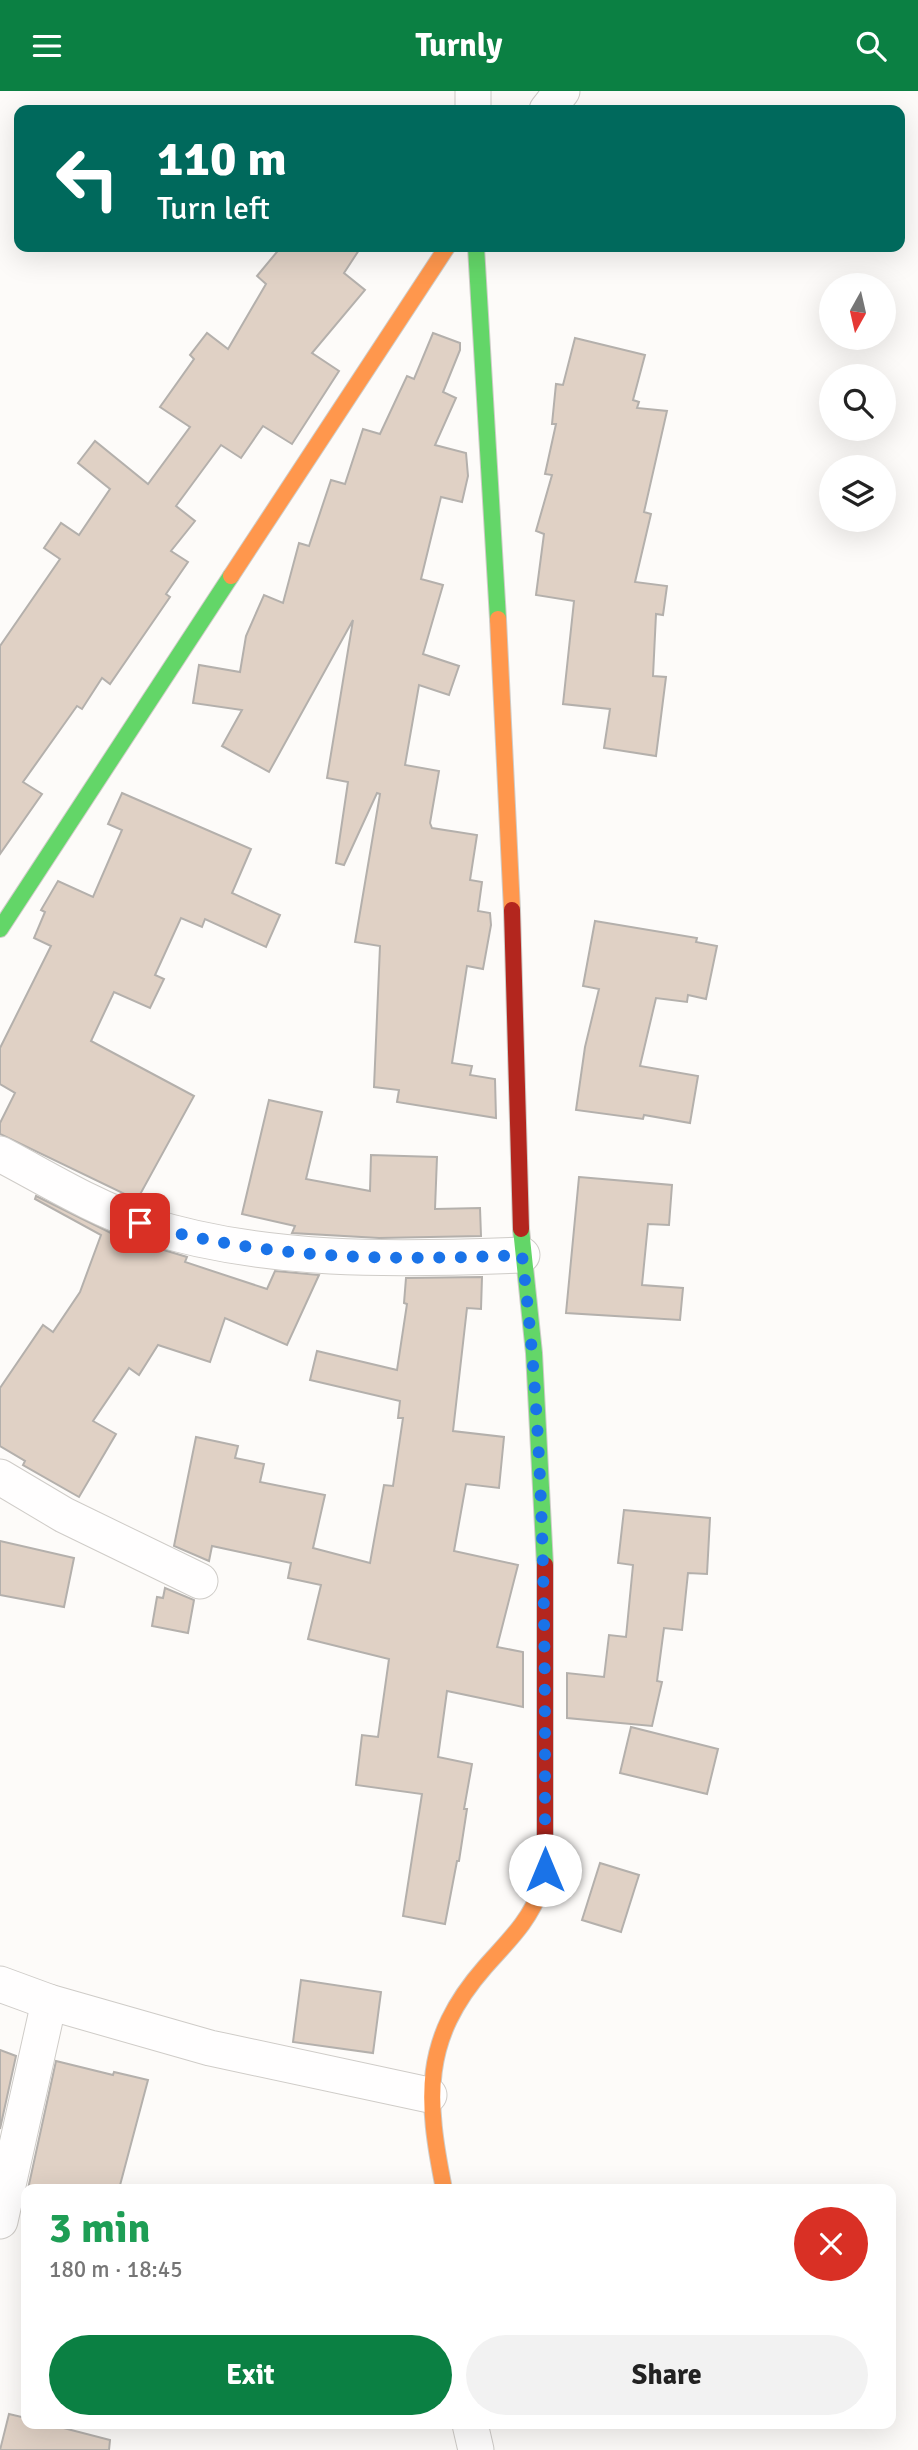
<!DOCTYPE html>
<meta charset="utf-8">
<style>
:root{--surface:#fff;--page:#f2f2f2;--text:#222;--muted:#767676;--accent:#0b8043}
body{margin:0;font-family:Signika,sans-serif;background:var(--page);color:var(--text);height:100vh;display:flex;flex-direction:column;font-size:26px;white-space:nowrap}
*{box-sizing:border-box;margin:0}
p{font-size:23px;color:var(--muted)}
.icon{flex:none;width:38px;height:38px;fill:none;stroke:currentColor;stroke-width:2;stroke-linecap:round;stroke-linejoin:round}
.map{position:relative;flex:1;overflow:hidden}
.panel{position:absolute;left:21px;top:2093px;width:875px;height:245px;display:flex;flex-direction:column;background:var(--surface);border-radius:14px;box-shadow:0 7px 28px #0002}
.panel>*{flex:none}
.hud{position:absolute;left:14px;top:14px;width:891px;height:147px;border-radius:14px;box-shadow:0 7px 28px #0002;background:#00695c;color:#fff;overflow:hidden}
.needle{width:46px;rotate:188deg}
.fabs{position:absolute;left:819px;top:182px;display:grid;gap:14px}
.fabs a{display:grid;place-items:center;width:77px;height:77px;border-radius:50%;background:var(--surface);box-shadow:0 7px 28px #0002;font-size:35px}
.pin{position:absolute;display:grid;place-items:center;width:60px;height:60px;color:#fff;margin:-30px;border-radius:14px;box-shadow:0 4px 10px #0006}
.me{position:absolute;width:77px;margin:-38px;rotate:0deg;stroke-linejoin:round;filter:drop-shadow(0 0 5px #0008)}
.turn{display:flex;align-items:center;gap:24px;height:147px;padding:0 28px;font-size:32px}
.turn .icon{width:91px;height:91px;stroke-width:2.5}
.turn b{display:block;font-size:49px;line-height:60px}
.round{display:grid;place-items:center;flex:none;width:74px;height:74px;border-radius:37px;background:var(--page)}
.head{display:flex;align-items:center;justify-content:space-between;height:119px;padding:0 28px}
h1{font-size:42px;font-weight:700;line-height:52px;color:#1e9e55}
.button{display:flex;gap:14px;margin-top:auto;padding:14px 28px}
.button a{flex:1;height:80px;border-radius:42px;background:var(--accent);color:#fff;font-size:28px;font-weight:700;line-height:80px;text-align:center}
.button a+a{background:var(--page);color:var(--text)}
header{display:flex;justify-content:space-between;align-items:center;height:91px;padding:0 28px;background:var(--accent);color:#fff;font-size:32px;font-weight:700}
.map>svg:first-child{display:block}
.building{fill:#e0d1c5;stroke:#b4b0ac;stroke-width:2}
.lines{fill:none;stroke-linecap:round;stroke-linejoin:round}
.street-casing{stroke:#cfccc8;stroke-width:37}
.fast-casing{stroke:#cfccc8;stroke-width:18}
.slow-casing{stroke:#cfccc8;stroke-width:18}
.jam-casing{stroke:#cfccc8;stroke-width:18}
.street{stroke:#fffefe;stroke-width:35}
.fast{stroke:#63d668;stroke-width:16}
.slow{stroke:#ff974d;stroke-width:16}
.jam{stroke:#b3261e;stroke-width:16}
.route{stroke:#1a73e8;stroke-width:12;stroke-dasharray:0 21.6}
</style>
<header><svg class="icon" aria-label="menu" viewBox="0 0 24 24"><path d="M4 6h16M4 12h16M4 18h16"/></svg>Turnly<svg class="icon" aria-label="search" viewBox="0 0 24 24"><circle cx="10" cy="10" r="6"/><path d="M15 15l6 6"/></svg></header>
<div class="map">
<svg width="918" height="2359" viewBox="0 0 918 2359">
<rect width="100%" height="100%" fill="#fdfbf9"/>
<g class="building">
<polygon points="281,156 361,156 344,182 365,199 312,262 339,280 292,353 263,335 241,367 221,354 176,415 195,430 171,460 188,471 166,503 170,506 110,593 102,587 82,618 77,615 23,691 42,703 0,763 0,555 60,468 44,457 61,432 79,444 110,398 78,372 95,350 148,393 190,336 160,316 194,268 190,264 207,242 228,258 266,193 257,185"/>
<polygon points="433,242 460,252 460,259 443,301 456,307 435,354 466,362 468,385 462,411 441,406 421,488 443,494 423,563 459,575 449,604 419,594 405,674 439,680 430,732 432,737 477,744 470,789 482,791 478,820 490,822 491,834 483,878 467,875 452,972 472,975 470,984 495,988 496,1027 397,1011 399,999 374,996 380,855 355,851 380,703 377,702 344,774 336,772 348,691 327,687 353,529 269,681 222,655 242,619 193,612 199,574 240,581 246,545 264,504 283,512 299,452 309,455 331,389 345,393 363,338 380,343 407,285 414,288"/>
<polygon points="575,247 645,264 633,309 639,311 637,317 667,320 644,421 651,423 635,491 667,495 663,524 656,523 653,585 666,586 656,665 604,657 610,618 563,613 574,510 536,504 544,443 536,440 552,384 545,383 556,333 552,333 556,293 563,294"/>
<polygon points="122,702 251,758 232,802 280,824 266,856 205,828 202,836 181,827 155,884 164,888 150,917 114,901 91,950 194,1005 137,1109 0,1043 0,1032 15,1002 0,993 0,957 51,855 34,847 45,821 41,819 58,790 93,806 122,739 108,733"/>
<polygon points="595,830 697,847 696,851 717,855 706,908 688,904 687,911 656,907 640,975 698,985 690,1032 644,1024 643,1028 576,1019 585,956 599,898 583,895"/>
<polygon points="269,1009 322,1021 306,1088 370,1100 371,1064 437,1066 435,1118 480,1117 481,1145 379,1147 292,1142 295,1135 242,1123"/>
<polygon points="579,1086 672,1094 669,1134 648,1133 642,1194 683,1197 680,1229 566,1222"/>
<polygon points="36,1105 117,1145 187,1166 185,1171 267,1198 275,1180 319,1184 287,1254 225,1227 210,1271 158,1254 139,1284 129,1277 93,1330 116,1343 79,1406 23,1374 25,1370 0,1355 0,1297 43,1234 53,1241 80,1201 101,1144 35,1108"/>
<polygon points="482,1186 481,1218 467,1217 453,1340 504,1346 499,1397 466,1393 454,1460 518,1474 497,1556 523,1561 523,1616 447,1600 438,1666 472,1673 464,1718 467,1718 459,1770 457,1770 445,1833 403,1825 422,1703 356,1694 362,1644 378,1646 389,1568 308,1548 321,1494 288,1487 291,1472 212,1455 209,1470 174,1455 196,1346 238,1355 235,1367 264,1373 260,1391 325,1404 313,1457 370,1472 384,1394 393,1395 403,1327 398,1327 400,1310 310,1289 317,1260 397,1279 407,1213 404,1212 406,1187"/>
<polygon points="624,1419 710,1427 707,1483 688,1482 682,1539 664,1537 657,1590 662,1591 652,1635 567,1627 567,1582 604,1586 609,1544 626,1546 633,1474 618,1472"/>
<polygon points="0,1450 74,1467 64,1516 0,1504"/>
<polygon points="165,1497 194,1509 188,1542 152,1535 157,1506 163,1507"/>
<polygon points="631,1636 718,1658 707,1703 620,1682"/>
<polygon points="600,1772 639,1784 621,1841 582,1829"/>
<polygon points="301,1889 381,1901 373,1962 293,1951"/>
<polygon points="0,1959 16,1965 0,2038"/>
<polygon points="56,1970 113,1984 114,1981 148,1989 119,2098 28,2098"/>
<polygon points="9,2323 26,2327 26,2333 48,2333 110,2349 109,2359 0,2359"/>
</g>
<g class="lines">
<defs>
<g id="street">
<polyline points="473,0 473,19"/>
<polyline points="547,19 562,0"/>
<path d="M0,1063C46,1087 94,1117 143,1133C263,1172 397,1169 522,1164"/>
<polyline points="0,1386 64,1424 200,1490"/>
<polyline points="0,1893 49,1911 210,1957 429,2004"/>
<polyline points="0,2130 49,1911"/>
<polyline points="470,2333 476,2359"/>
</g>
<g id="fast">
<polyline points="476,156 498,528"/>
<polyline points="0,838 231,485"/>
<polyline points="521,1138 534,1262 545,1474"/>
</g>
<g id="slow">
<polyline points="231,485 447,156"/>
<polyline points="498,528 512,819"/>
<path d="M444,2098C426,2008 421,1949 485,1876C508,1850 530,1830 541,1797"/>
</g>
<g id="jam">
<polyline points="512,819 521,1138"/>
<polyline points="541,1797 545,1779 545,1474"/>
</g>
</defs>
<use href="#street" class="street-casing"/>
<use href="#fast" class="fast-casing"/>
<use href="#slow" class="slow-casing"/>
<use href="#jam" class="jam-casing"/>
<use href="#street" class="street"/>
<use href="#fast" class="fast"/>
<use href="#slow" class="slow"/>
<use href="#jam" class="jam"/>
</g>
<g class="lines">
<path class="route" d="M140,1132C263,1169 394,1170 522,1164C547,1369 545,1574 545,1779"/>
</g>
</svg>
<div class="fabs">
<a><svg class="needle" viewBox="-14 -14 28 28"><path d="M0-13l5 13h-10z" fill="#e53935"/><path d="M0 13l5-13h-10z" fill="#767676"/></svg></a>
<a><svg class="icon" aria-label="search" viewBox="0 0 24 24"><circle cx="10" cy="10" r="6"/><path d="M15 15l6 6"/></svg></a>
<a><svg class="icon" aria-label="layers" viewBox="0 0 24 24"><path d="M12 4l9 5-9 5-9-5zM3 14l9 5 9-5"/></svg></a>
</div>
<div class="pin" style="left:140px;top:1132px;background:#d93025"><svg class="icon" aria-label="arrive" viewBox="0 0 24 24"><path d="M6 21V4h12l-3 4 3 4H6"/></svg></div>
<svg class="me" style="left:545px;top:1779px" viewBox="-20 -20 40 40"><circle r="19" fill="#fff"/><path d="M0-13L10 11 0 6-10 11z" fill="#1a73e8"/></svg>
<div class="hud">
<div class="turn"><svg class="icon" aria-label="left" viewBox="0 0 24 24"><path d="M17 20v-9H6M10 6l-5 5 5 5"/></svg><div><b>110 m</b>Turn left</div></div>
</div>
<section class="panel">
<div class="head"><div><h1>3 min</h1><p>180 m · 18:45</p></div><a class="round" style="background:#d93025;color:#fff"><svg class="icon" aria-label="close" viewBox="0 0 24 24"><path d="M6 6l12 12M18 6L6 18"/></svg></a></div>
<div class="button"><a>Exit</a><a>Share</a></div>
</section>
</div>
